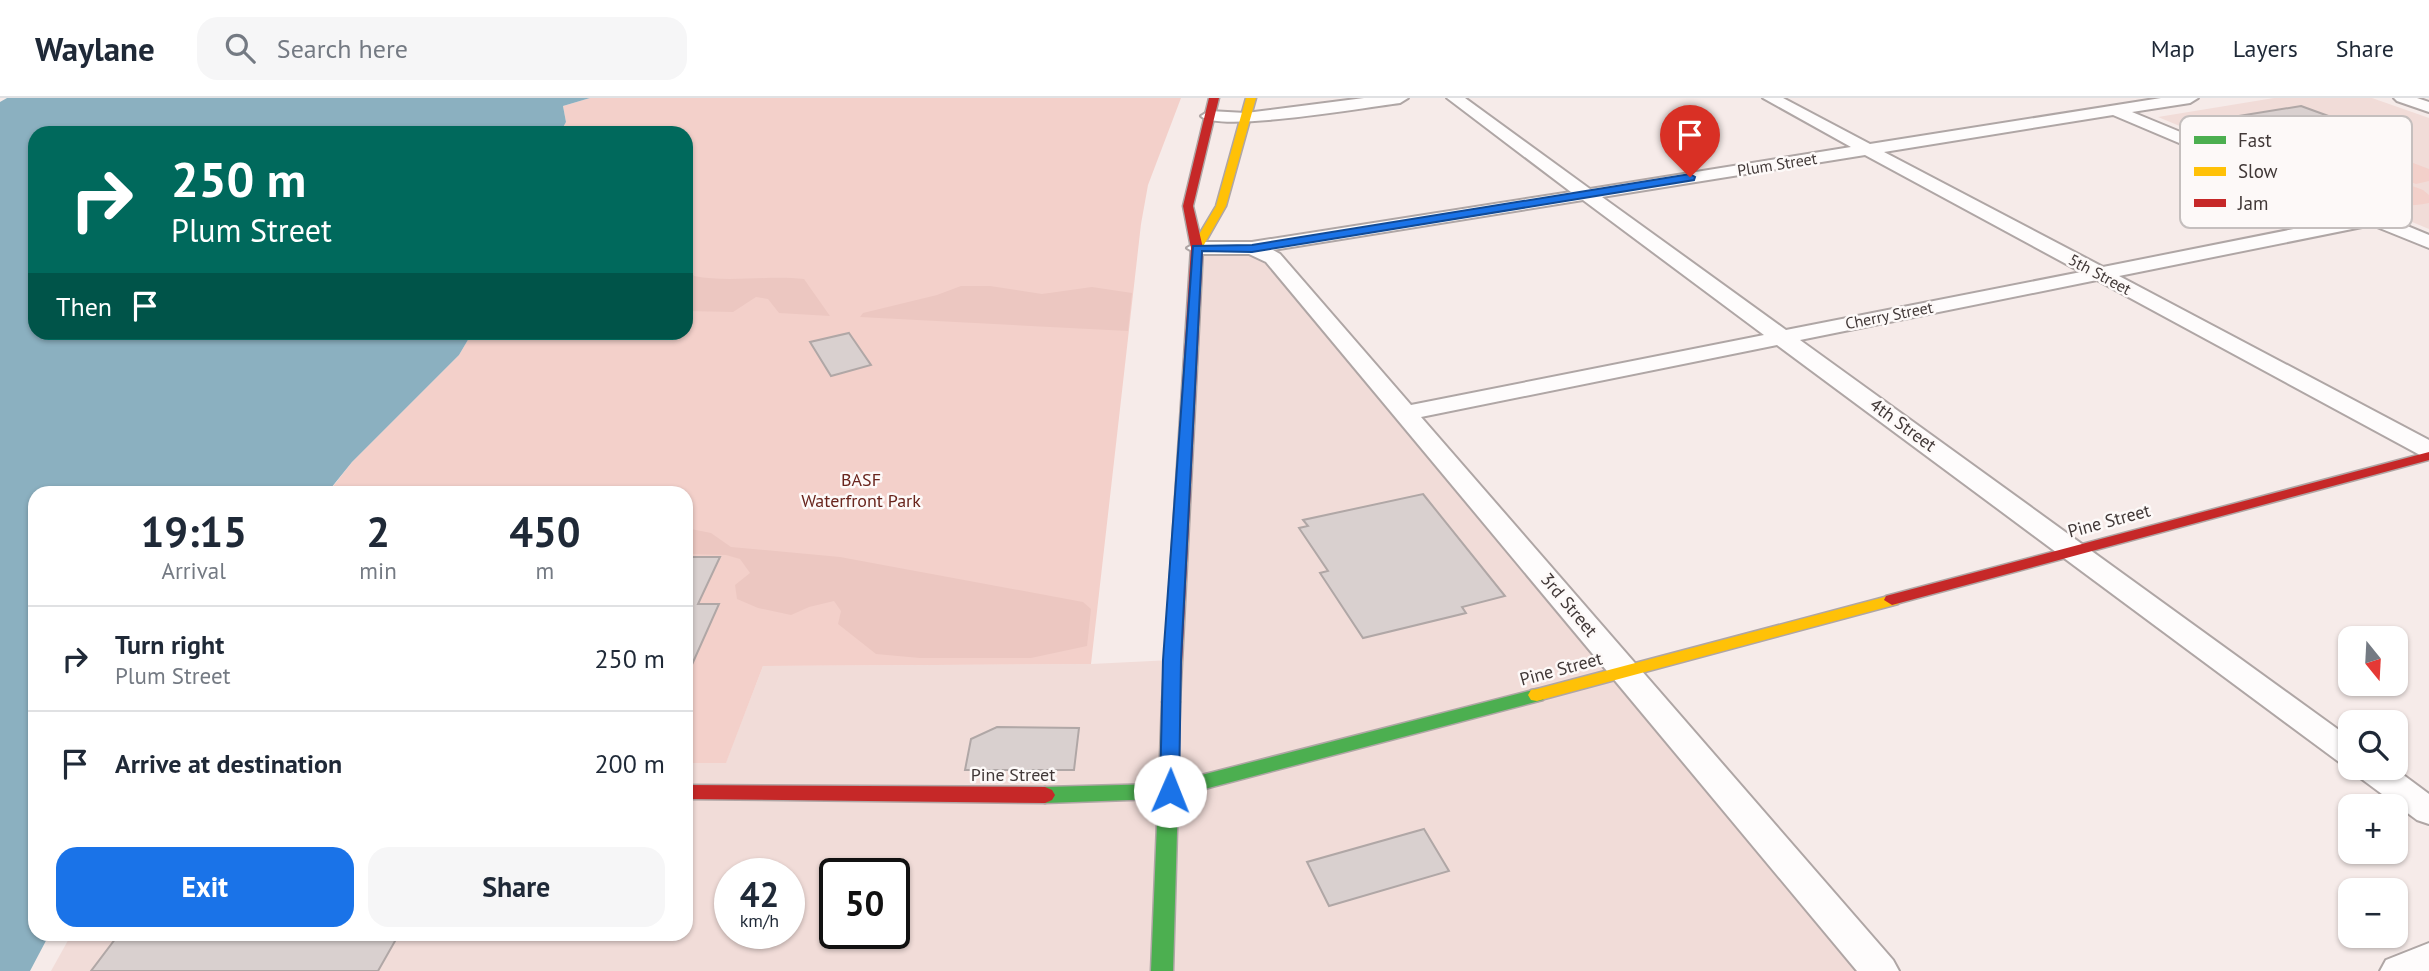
<!DOCTYPE html>
<meta charset="utf-8">
<style>
:root{--surface:#fff;--page:#f6f6f7;--text:#1f2937;--muted:#747a83;--line:#e0e1e3;--accent:#1a73e8}
body{margin:0;font-family:"PT Sans",sans-serif;background:var(--page);color:var(--text);height:100vh;display:flex;flex-direction:column;font-size:26px;white-space:nowrap}
*{box-sizing:border-box;margin:0}
p{font-size:23px;color:var(--muted)}
.icon{flex:none;width:38px;height:38px;fill:none;stroke:currentColor;stroke-width:2;stroke-linecap:round;stroke-linejoin:round}
.map{position:relative;flex:1;overflow:hidden}
.sheet{position:absolute;left:28px;top:388px;width:665px;height:455px;display:flex;flex-direction:column;background:var(--surface);border-radius:21px;box-shadow:0 2px 5px #0004}
.sheet>*{flex:none}
.banner{position:absolute;left:28px;top:28px;width:665px;height:214px;border-radius:21px;box-shadow:0 2px 5px #0004;background:#00695c;color:#fff;overflow:hidden}
.needle{width:46px;rotate:162deg}
.buttons{position:absolute;left:2338px;top:528px;display:grid;gap:14px}
.buttons a{display:grid;place-items:center;width:70px;height:70px;border-radius:14px;background:var(--surface);box-shadow:0 2px 5px #0004;font-size:35px}
.speed{position:absolute;left:714px;top:760px;display:flex;gap:14px;font-size:35px;font-weight:700;text-align:center}
.speed>*{display:grid;place-content:center;width:91px;height:91px;border-radius:50%;background:var(--surface);box-shadow:0 2px 5px #0004;line-height:1}
.speed small{font-size:18px;font-weight:400}
.speed .limit{border:4px solid #111;border-radius:10px;background:#fff;color:#111}
.pin{position:absolute;display:grid;place-items:center;width:60px;height:60px;color:#fff;margin:-72px -30px;border-radius:50% 50% 50% 0;rotate:-45deg;box-shadow:0 0 7px #0007}
.pin .icon{rotate:45deg}
.me{position:absolute;width:77px;margin:-38px;rotate:1deg;stroke-linejoin:round;filter:drop-shadow(0 0 5px #0008)}
.turn{display:flex;align-items:center;gap:24px;height:147px;padding:0 28px;font-size:32px}
.turn .icon{width:91px;height:91px;stroke-width:2.5}
.turn b{display:block;font-size:49px;line-height:60px}
.then{display:flex;align-items:center;height:66px;padding:0 28px;background:#0003;gap:14px;font-size:26px}
.eta{display:flex;justify-content:space-evenly;align-items:center;height:119px;text-align:center}
.eta b{font-size:42px;font-weight:600;line-height:49px}
.cta{display:flex;gap:14px;margin-top:auto;padding:14px 28px}
.cta a{flex:1;height:80px;border-radius:21px;background:var(--accent);color:#fff;font-size:28px;font-weight:600;line-height:80px;text-align:center}
.cta a+a{background:var(--page);color:var(--text)}
ul{padding:0;list-style:none}
li{display:flex;align-items:center;gap:21px;height:105px;padding:0 28px;border-top:2px solid var(--line)}
li div{flex:1}
li b{display:block;font-size:26px}
li em{font-style:normal}
header{display:flex;align-items:center;gap:42px;box-sizing:border-box;height:98px;padding:0 35px;background:var(--surface);border-bottom:2px solid var(--line)}
header strong{font-size:33px}
nav{display:flex;gap:38px;margin-inline-start:auto;font-size:24px}
.search{width:490px;height:63px;background:var(--page);display:flex;align-items:center;gap:18px;box-sizing:border-box;padding:0 24px;border-radius:21px;color:var(--muted);font-size:26px}
.map>svg:first-child{display:block}
.built{fill:#f1dcd8;fill-rule:evenodd}
.green{fill:#f3d0ca}
.forest{fill:#ecc7c1}
.water{fill:#8bb0c0}
.building{fill:#d9d0cf;stroke:#b0a7a6;stroke-width:2}
.lines{fill:none;stroke-linecap:round;stroke-linejoin:round}
.street-casing{stroke:#afa6a5;stroke-width:4}
.fast-casing{stroke:#afa6a5;stroke-width:3}
.slow-casing{stroke:#afa6a5;stroke-width:3}
.jam-casing{stroke:#afa6a5;stroke-width:3}
.street{fill:#fefcfc;fill-rule:evenodd}
.fast{fill:#4caf50;fill-rule:evenodd}
.slow{fill:#ffc107;fill-rule:evenodd}
.jam{fill:#c62828;fill-rule:evenodd}
.route{fill:#1a73e8;stroke:#114b97;stroke-width:2}
.labels{text-anchor:middle;stroke-width:5;stroke-linejoin:round;paint-order:stroke}
.far-street-label{font-size:16px;fill:#413837;stroke:#fdf9f8}
.street-label{font-size:18px;fill:#413837;stroke:#fdf9f8}
.park-label{font-size:18px;fill:#69251d;stroke:#fdf9f8}
.key{fill:#fdf9f8;stroke:#c5bfbe;stroke-width:2}
.key-label{font-size:19px;fill:#413837}
</style>
<header>
<strong>Waylane</strong>
<div class="search"><svg class="icon" aria-label="search" viewBox="0 0 24 24"><circle cx="10" cy="10" r="6"/><path d="M15 15l6 6"/></svg>Search here</div>
<nav><a>Map</a><a>Layers</a><a>Share</a></nav>
</header>
<div class="map">
<svg width="2429" height="873" viewBox="0 0 2429 873">
<rect width="100%" height="100%" fill="#f6ebe9"/>
<g class="built">
<polygon points="2274,0 2372,0 2429,20 2429,131 2158,19"/>
<path d="M1197,150L1267,155L1880,873H51L71,837L686,836V665L726,664L763,568L1091,566L1172,562ZM730,775H789V835H730ZM835,775H894V835H835Z"/>
</g>
<g class="green">
<polygon points="590,0 1181,0 1148,87 1141,126 1091,566 763,568 726,665 686,665 686,396 327,396 352,364 459,257 472,235 686,234 686,35 560,35 566,24 563,8"/>
<polygon points="2387,55 2429,71 2429,83 2416,86 2354,62"/>
<path d="M2340,70C2370,70 2396,82 2423,92L2429,97V105C2390,113 2347,103 2315,79L2318,74Z"/>
</g>
<g class="forest">
<path d="M686,160L687,169L694,178C729,185 767,177 804,181L830,218L779,215L768,201L756,199L733,214L686,213Z"/>
<polygon points="961,188 990,188 1042,196 1092,189 1132,195 1128,233 860,219 863,215 937,197"/>
<polygon points="686,430 711,435 731,449 840,459 1083,504 1091,511 1087,548 1031,560 920,560 876,556 838,526 841,513 834,503 809,509 791,517 758,510 737,501 735,487 750,475 740,461 726,457 686,456"/>
</g>
<polygon class="water" points="7,0 590,0 563,8 566,24 560,35 35,35 35,234 472,235 459,257 352,364 327,395 35,396 35,836 49,837 30,873 0,873 0,4"/>
<g class="building">
<polygon points="2301,8 2375,35 2363,37 2377,42 2279,59 2196,25"/>
<polygon points="849,235 871,267 831,278 810,244"/>
<polygon points="1423,396 1505,498 1462,509 1466,515 1363,540 1320,475 1328,473 1299,430 1308,428 1303,422"/>
<polygon points="686,459 720,459 698,506 719,506 686,580"/>
<polygon points="997,629 1079,630 1074,672 965,672 971,641"/>
<polygon points="1424,731 1449,773 1329,808 1307,764"/>
<polygon points="119,836 399,836 378,873 91,873"/>
</g>
<g class="lines">
<defs>
<g id="street">
<path d="M1364,0H1408L1400,5C1369,9 1218,35 1201,18L1209,13L1246,15Z"/>
<path d="M1447,0H1465L1590,91L1851,49L1763,0H1783L1870,46L2161,0H2198L2190,5L2132,14L2429,137V150L2372,127L2119,178L2429,342V359L2420,357L2097,182L1800,242L2350,640V668L2339,664L1777,247L1421,319L1893,862L1899,873H1857L1266,164L1249,156H1197L1187,150L1197,144H1252L1571,94ZM2113,17L2354,119L2103,169L1884,54ZM1865,57L2081,174L1786,232L1602,99ZM1583,102L1764,237L1411,307L1280,156L1273,152Z"/>
<polygon points="2394,0 2417,0 2429,4 2429,14 2397,3"/>
<polygon points="2354,670 2394,670 2429,696 2429,726 2417,722 2359,679"/>
<polygon points="2429,845 2429,873 2380,873 2386,862"/>
</g>
<polygon id="fast" points="1537,591 1543,592 1546,597 1543,602 1178,698 1173,873 1151,873 1158,701 1045,705 1038,702 1035,697 1038,692 1045,689 1159,686 1162,604 1165,599 1177,599 1180,604 1178,683"/>
<g id="slow">
<polygon points="1246,0 1256,0 1226,108 1201,152 1193,152 1191,150 1216,108"/>
<polygon points="1892,497 1898,498 1900,502 1898,506 1537,603 1531,602 1528,597 1531,592 1537,591"/>
</g>
<g id="jam">
<polygon points="1209,0 1219,0 1193,108 1203,150 1180,604 1177,609 1165,609 1162,604 1191,150 1183,108"/>
<polygon points="2429,354 2429,362 1892,507 1884,502 1886,498"/>
<polygon points="686,687 1045,689 1052,692 1055,697 1052,702 1045,705 686,701"/>
</g>
</defs>
<use href="#street" class="street-casing"/>
<use href="#fast" class="fast-casing"/>
<use href="#slow" class="slow-casing"/>
<use href="#jam" class="jam-casing"/>
<use href="#street" class="street"/>
<use href="#fast" class="fast"/>
<use href="#slow" class="slow"/>
<use href="#jam" class="jam"/>
</g>
<polygon class="route" points="1690,76 1695,79 1694,82 1252,154 1202,153 1181,562 1179,693 1177,698 1170,700 1163,698 1160,693 1163,562 1193,148 1252,147"/>
<g class="labels">
<g class="far-street-label">
<text transform="translate(1777 66) rotate(-9)" y="6">Plum Street</text>
<text transform="translate(2100 176) rotate(28)" y="6">5th Street</text>
<text transform="translate(1889 217) rotate(-11)" y="6">Cherry Street</text>
</g>
<g class="street-label">
<text transform="translate(1903 327) rotate(36)" y="6">4th Street</text>
<text transform="translate(2109 423) rotate(-15)" y="6">Pine Street</text>
<text transform="translate(1569 507) rotate(50)" y="6">3rd Street</text>
<text transform="translate(1561 571) rotate(-15)" y="6">Pine Street</text>
<text x="1013" y="683">Pine Street</text>
</g>
<g class="park-label">
<text x="861" y="388">BASF<tspan x="861" dy="21">Waterfront Park</tspan></text>
</g>
</g>
<rect x="2180" y="18" width="232" height="112" rx="10" class="key"/>
<rect x="2194" y="38" width="32" height="8" fill="#4caf50"/>
<rect x="2194" y="69" width="32" height="9" fill="#ffc107"/>
<rect x="2194" y="101" width="32" height="8" fill="#c62828"/>
<g class="key-label">
<text x="2238" y="49">Fast</text>
<text x="2238" y="80">Slow</text>
<text x="2238" y="112">Jam</text>
</g>
</svg>
<div class="buttons">
<a><svg class="needle" viewBox="-14 -14 28 28"><path d="M0-13l5 13h-10z" fill="#e53935"/><path d="M0 13l5-13h-10z" fill="#747a83"/></svg></a>
<a><svg class="icon" aria-label="search" viewBox="0 0 24 24"><circle cx="10" cy="10" r="6"/><path d="M15 15l6 6"/></svg></a>
<a>+</a>
<a>−</a>
</div>
<div class="speed"><div>42<small>km/h</small></div><div class="limit">50</div></div>
<div class="pin" style="left:1690px;top:79px;background:#d93025"><svg class="icon" aria-label="arrive" viewBox="0 0 24 24"><path d="M6 21V4h12l-3 4 3 4H6"/></svg></div>
<svg class="me" style="left:1170px;top:693px" viewBox="-20 -20 40 40"><circle r="19" fill="#fff"/><path d="M0-13L10 11 0 6-10 11z" fill="#1a73e8"/></svg>
<div class="banner">
<div class="turn"><svg class="icon" aria-label="right" viewBox="0 0 24 24"><path d="M7 20v-9h11M14 6l5 5-5 5"/></svg><div><b>250 m</b>Plum Street</div></div>
<div class="then">Then<svg class="icon" aria-label="arrive" viewBox="0 0 24 24"><path d="M6 21V4h12l-3 4 3 4H6"/></svg></div>
</div>
<section class="sheet">
<div class="eta">
<div><b>19:15</b><p>Arrival</p></div>
<div><b>2</b><p>min</p></div>
<div><b>450</b><p>m</p></div>
</div>
<ul>
<li><svg class="icon" aria-label="right" viewBox="0 0 24 24"><path d="M7 20v-9h11M14 6l5 5-5 5"/></svg><div><b>Turn right</b><p>Plum Street</p></div><em>250 m</em></li>
<li><svg class="icon" aria-label="arrive" viewBox="0 0 24 24"><path d="M6 21V4h12l-3 4 3 4H6"/></svg><div><b>Arrive at destination</b></div><em>200 m</em></li>
</ul>
<div class="cta"><a>Exit</a><a>Share</a></div>
</section>
</div>
